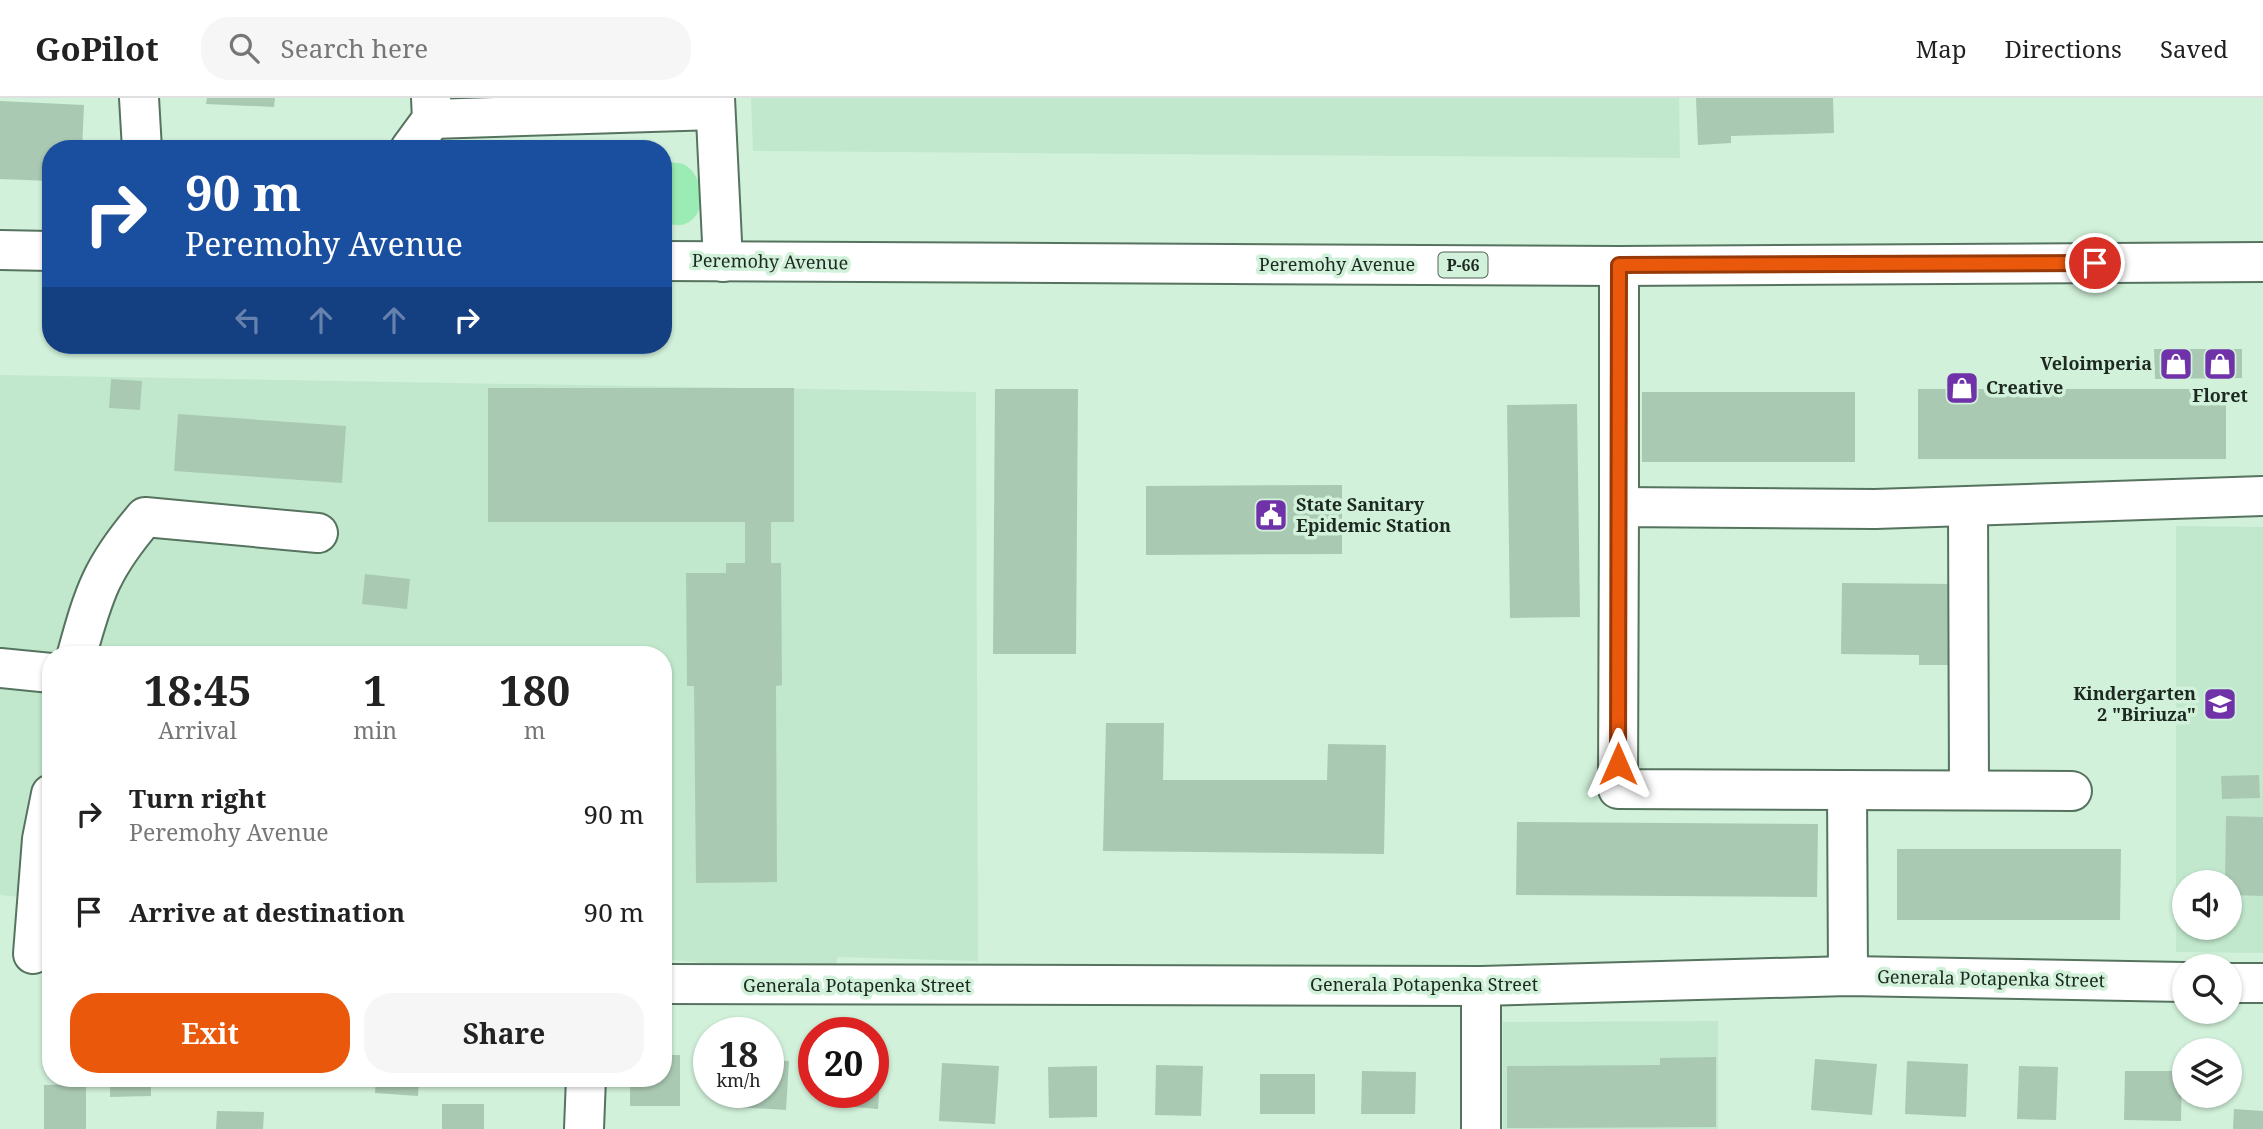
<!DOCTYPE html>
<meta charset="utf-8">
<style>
:root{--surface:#fff;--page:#f6f6f6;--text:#222;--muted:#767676;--line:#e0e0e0;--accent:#ea580c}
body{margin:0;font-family:"Noto Serif",serif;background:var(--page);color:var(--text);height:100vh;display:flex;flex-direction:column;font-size:26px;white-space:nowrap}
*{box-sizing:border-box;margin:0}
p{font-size:23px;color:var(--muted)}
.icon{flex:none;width:38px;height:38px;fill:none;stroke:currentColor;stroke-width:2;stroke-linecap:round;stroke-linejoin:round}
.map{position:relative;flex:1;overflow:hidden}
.details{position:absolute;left:42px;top:548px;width:630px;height:441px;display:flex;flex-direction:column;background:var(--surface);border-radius:28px;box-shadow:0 2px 5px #0004}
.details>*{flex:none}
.hud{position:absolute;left:42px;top:42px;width:630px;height:214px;border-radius:28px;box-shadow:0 2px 5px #0004;background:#1a4fa0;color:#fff;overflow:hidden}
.controls{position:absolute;left:2172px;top:772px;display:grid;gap:14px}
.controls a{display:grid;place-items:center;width:70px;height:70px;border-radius:50%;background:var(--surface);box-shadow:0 2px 5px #0004;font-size:35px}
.speed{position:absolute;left:693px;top:919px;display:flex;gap:14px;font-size:35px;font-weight:700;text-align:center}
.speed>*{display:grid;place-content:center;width:91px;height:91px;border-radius:50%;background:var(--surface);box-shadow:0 2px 5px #0004;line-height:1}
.speed small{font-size:18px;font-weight:400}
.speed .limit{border:10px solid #d22;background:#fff;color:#111}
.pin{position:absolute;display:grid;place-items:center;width:60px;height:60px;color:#fff;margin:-30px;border:4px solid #fff;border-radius:50%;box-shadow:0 2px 7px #0007}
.me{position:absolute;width:77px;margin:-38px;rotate:0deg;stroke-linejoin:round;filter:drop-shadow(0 0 5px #0008)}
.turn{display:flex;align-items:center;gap:24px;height:147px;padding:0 28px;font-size:32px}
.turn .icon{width:91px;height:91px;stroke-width:2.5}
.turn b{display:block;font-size:49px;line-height:60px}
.lanes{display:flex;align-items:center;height:66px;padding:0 28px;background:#0003;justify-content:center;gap:35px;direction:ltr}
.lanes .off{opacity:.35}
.eta{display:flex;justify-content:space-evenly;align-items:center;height:119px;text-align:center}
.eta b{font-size:42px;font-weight:700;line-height:49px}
.primary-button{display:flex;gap:14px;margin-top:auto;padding:14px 28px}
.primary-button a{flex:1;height:80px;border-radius:28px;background:var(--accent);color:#fff;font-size:28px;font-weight:700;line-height:80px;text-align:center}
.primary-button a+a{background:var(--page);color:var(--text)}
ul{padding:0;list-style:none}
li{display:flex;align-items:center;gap:21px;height:98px;padding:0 28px}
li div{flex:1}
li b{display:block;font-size:26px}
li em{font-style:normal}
header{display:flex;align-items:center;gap:42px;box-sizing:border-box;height:98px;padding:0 35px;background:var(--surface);border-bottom:2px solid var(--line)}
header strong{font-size:33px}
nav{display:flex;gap:38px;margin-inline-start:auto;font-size:24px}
.search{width:490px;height:63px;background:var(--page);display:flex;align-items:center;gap:18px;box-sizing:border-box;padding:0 24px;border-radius:28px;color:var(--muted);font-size:26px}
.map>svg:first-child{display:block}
.built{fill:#c1e8cc;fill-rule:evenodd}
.green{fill:#9bebb4}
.building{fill:#aac9b3}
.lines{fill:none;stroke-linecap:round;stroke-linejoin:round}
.minor-casing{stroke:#56735f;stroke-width:42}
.major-casing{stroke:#56735f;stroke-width:42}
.minor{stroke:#fff;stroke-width:38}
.major{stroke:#fff;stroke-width:38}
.route-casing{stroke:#983908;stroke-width:18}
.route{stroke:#ea580c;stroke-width:12}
.labels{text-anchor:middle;stroke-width:7;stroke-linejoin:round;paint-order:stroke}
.shield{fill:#d1f1da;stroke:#526458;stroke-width:2}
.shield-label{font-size:16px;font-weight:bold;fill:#1c2820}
.street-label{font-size:18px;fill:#1c2820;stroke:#d1f1da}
.poi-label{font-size:18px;font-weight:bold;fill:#1c2820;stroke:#d1f1da;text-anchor:end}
</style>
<header>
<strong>GoPilot</strong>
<div class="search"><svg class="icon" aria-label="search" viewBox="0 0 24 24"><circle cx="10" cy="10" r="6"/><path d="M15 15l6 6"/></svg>Search here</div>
<nav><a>Map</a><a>Directions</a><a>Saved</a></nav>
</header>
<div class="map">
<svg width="2263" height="1031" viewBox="0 0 2263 1031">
<rect width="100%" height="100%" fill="#d1f1da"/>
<g class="built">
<polygon points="751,0 1679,0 1680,60 753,53"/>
<polygon points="0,277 976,294 978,863 838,859 832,877 663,861 663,556 51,556 51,802 0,797"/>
<path d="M2176,428L2263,429V855L2176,854ZM2184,784H2230V830H2184Z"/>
<polygon points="1718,923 1718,1031 1503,1031 1503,924"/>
</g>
<path class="green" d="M663,65C670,65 679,64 685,67C704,78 709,117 685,126C679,128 670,126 663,126Z"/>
<g class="building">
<polygon points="207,0 275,0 274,9 206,6"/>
<polygon points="1696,0 1833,0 1834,35 1731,38 1731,45 1698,47"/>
<polygon points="0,3 84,7 82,51 51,51 51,83 0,81"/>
<polygon points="2154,251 2242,251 2242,280 2155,281"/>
<polygon points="111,281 142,283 140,312 109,310"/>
<polygon points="488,290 794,290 794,424 771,424 771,465 781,465 782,587 776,588 777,784 696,785 694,588 687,588 686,475 726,475 726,465 745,465 745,424 488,424"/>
<polygon points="995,291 1078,291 1076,556 993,556"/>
<rect x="1918" y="291" width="308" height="70"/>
<rect x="1642" y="294" width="213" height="70"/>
<polygon points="1577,306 1580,519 1510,520 1507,307"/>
<polygon points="178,316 346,328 342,385 174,373"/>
<polygon points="1342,387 1342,456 1146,457 1146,388"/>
<polygon points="365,476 410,481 407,511 362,506"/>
<polygon points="1842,485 1957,486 1957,567 1919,567 1919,557 1841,556"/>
<polygon points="1106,625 1164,625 1163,682 1327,682 1328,646 1386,647 1384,756 1103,753"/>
<polygon points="2259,677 2260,700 2222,701 2221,678"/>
<polygon points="2226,718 2263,719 2263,798 2230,797 2230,784 2225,784"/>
<polygon points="1517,724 1818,726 1817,799 1516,797"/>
<polygon points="1897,751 2121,751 2120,822 1897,822"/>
<polygon points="663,957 680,957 680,1008 630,1008 630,980 663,980"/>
<polygon points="1716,959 1716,1029 1507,1030 1507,968 1660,967 1660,960"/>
<polygon points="1815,961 1877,966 1872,1017 1811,1012"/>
<polygon points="768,962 789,963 786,1012 735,1009 736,994 768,994"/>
<polygon points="1907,963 1968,966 1966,1019 1905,1016"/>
<polygon points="873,965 881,966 878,1011 831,1007 832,994 873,994"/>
<polygon points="942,965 999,968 995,1026 939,1023"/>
<polygon points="1156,967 1203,968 1201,1018 1155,1017"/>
<polygon points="1097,968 1097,1019 1049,1020 1048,969"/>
<polygon points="2019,968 2058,969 2056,1022 2017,1021"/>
<polygon points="1362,973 1416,974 1415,1016 1361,1016"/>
<polygon points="2125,973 2182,973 2181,1023 2124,1022"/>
<rect x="1260" y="976" width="55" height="40"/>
<polygon points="110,980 151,980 151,998 110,999"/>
<polygon points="376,980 419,980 418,998 375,995"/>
<polygon points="86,986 86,1031 44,1031 44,987"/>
<rect x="442" y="1006" width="42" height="25"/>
<polygon points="2234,1011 2263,1013 2263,1031 2233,1031"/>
<polygon points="217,1013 264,1014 263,1031 216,1031"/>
</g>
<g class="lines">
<defs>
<g id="minor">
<polyline points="139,0 142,51"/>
<polyline points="715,0 723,164"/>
<polyline points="432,21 715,12"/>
<polyline points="410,51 432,21 431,0"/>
<polyline points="1619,409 1619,168"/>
<polyline points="1968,409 1969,692"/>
<path d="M77,556C94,494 102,469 145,419L318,435"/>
<polyline points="0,570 51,575"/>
<polyline points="1847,692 1848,878"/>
<polyline points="2072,693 1618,691 1619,409 1875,411 2263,398"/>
<polyline points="33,856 42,741 51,696"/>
<polyline points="2230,885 2263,885"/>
<polyline points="663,886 1481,888 1848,878 2184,884"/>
<polyline points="584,1031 586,980"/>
<polyline points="1481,1031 1481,888"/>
</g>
<g id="major">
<polyline points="0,152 51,153"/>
<polyline points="663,163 1619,168 2263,164"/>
</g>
</defs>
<use href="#minor" class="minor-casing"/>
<use href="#major" class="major-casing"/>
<use href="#minor" class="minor"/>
<use href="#major" class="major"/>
</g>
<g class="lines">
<defs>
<polyline id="route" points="1618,666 1619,167 2095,165"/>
</defs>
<use href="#route" class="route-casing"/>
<use href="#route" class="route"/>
</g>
<defs>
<symbol id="shop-square" viewBox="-11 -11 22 22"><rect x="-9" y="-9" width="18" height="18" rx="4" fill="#6f32a8" stroke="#d1f1da"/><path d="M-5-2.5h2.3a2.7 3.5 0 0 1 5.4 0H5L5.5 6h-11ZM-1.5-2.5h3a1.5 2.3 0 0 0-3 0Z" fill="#fff"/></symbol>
<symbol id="civic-square" viewBox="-11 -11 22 22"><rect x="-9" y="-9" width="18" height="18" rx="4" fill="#6f32a8" stroke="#d1f1da"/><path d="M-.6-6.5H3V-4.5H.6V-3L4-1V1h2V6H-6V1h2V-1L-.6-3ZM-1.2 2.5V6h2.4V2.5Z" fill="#fff"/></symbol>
<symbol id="school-square" viewBox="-11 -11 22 22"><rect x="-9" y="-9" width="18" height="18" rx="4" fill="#6f32a8" stroke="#d1f1da"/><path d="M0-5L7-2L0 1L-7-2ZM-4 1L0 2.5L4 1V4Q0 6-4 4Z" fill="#fff"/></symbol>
</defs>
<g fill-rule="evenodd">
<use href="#shop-square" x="2157" y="247" width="38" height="38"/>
<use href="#shop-square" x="2201" y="247" width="38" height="38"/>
<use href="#shop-square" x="1943" y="271" width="38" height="38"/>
<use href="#civic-square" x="1252" y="398" width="38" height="38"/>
<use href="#school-square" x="2201" y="587" width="38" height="38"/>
</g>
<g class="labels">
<rect class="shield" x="1438.5" y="154.5" width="49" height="25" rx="5"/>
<g class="shield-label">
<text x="1463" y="173">Р-66</text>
</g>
<g class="street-label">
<text transform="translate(770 164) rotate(1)" y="6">Peremohy Avenue</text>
<text x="1337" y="173">Peremohy Avenue</text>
<text transform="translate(1991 881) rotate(1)" y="6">Generala Potapenka Street</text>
<text x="1424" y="893">Generala Potapenka Street</text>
<text x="857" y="894">Generala Potapenka Street</text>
</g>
<g class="poi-label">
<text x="2152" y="272">Veloimperia</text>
<text x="1986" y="296" text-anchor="start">Creative</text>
<text x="2220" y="304" text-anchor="middle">Floret</text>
<text x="1296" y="413" text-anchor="start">State Sanitary<tspan x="1296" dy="21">Epidemic Station</tspan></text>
<text x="2196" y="602">Kindergarten<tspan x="2196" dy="21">2 "Biriuza"</tspan></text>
</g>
</g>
</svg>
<div class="controls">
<a><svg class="icon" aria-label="sound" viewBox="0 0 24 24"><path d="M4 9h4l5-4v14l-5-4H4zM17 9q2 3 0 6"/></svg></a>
<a><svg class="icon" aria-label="search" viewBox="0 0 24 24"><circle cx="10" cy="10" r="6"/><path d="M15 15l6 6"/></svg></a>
<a><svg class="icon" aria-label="layers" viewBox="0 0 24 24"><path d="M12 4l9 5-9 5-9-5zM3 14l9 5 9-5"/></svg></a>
</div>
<div class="speed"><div>18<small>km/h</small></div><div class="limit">20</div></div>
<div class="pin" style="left:2095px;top:165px;background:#d93025"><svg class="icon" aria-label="arrive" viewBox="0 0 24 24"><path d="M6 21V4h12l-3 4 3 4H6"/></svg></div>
<svg class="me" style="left:1618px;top:666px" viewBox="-20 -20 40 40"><path d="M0-17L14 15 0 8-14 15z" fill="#ea580c" stroke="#fff" stroke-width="4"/></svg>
<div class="hud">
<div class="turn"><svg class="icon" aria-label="right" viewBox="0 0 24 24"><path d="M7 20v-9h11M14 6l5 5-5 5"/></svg><div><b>90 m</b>Peremohy Avenue</div></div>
<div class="lanes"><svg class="icon off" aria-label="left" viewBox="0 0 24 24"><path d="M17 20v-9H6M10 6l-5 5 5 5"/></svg><svg class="icon off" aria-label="ahead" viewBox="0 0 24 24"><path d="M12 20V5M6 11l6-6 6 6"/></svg><svg class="icon off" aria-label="ahead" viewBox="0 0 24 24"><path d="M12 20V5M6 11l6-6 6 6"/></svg><svg class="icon" aria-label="right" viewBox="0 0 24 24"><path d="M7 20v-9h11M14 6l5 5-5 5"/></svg></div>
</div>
<section class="details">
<div class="eta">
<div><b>18:45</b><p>Arrival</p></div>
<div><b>1</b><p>min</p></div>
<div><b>180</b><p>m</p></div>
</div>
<ul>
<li><svg class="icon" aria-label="right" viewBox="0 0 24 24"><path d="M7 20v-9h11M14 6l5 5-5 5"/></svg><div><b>Turn right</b><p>Peremohy Avenue</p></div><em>90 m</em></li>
<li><svg class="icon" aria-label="arrive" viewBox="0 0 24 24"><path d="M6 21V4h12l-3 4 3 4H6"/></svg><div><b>Arrive at destination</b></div><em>90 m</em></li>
</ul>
<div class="primary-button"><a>Exit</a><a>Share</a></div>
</section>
</div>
